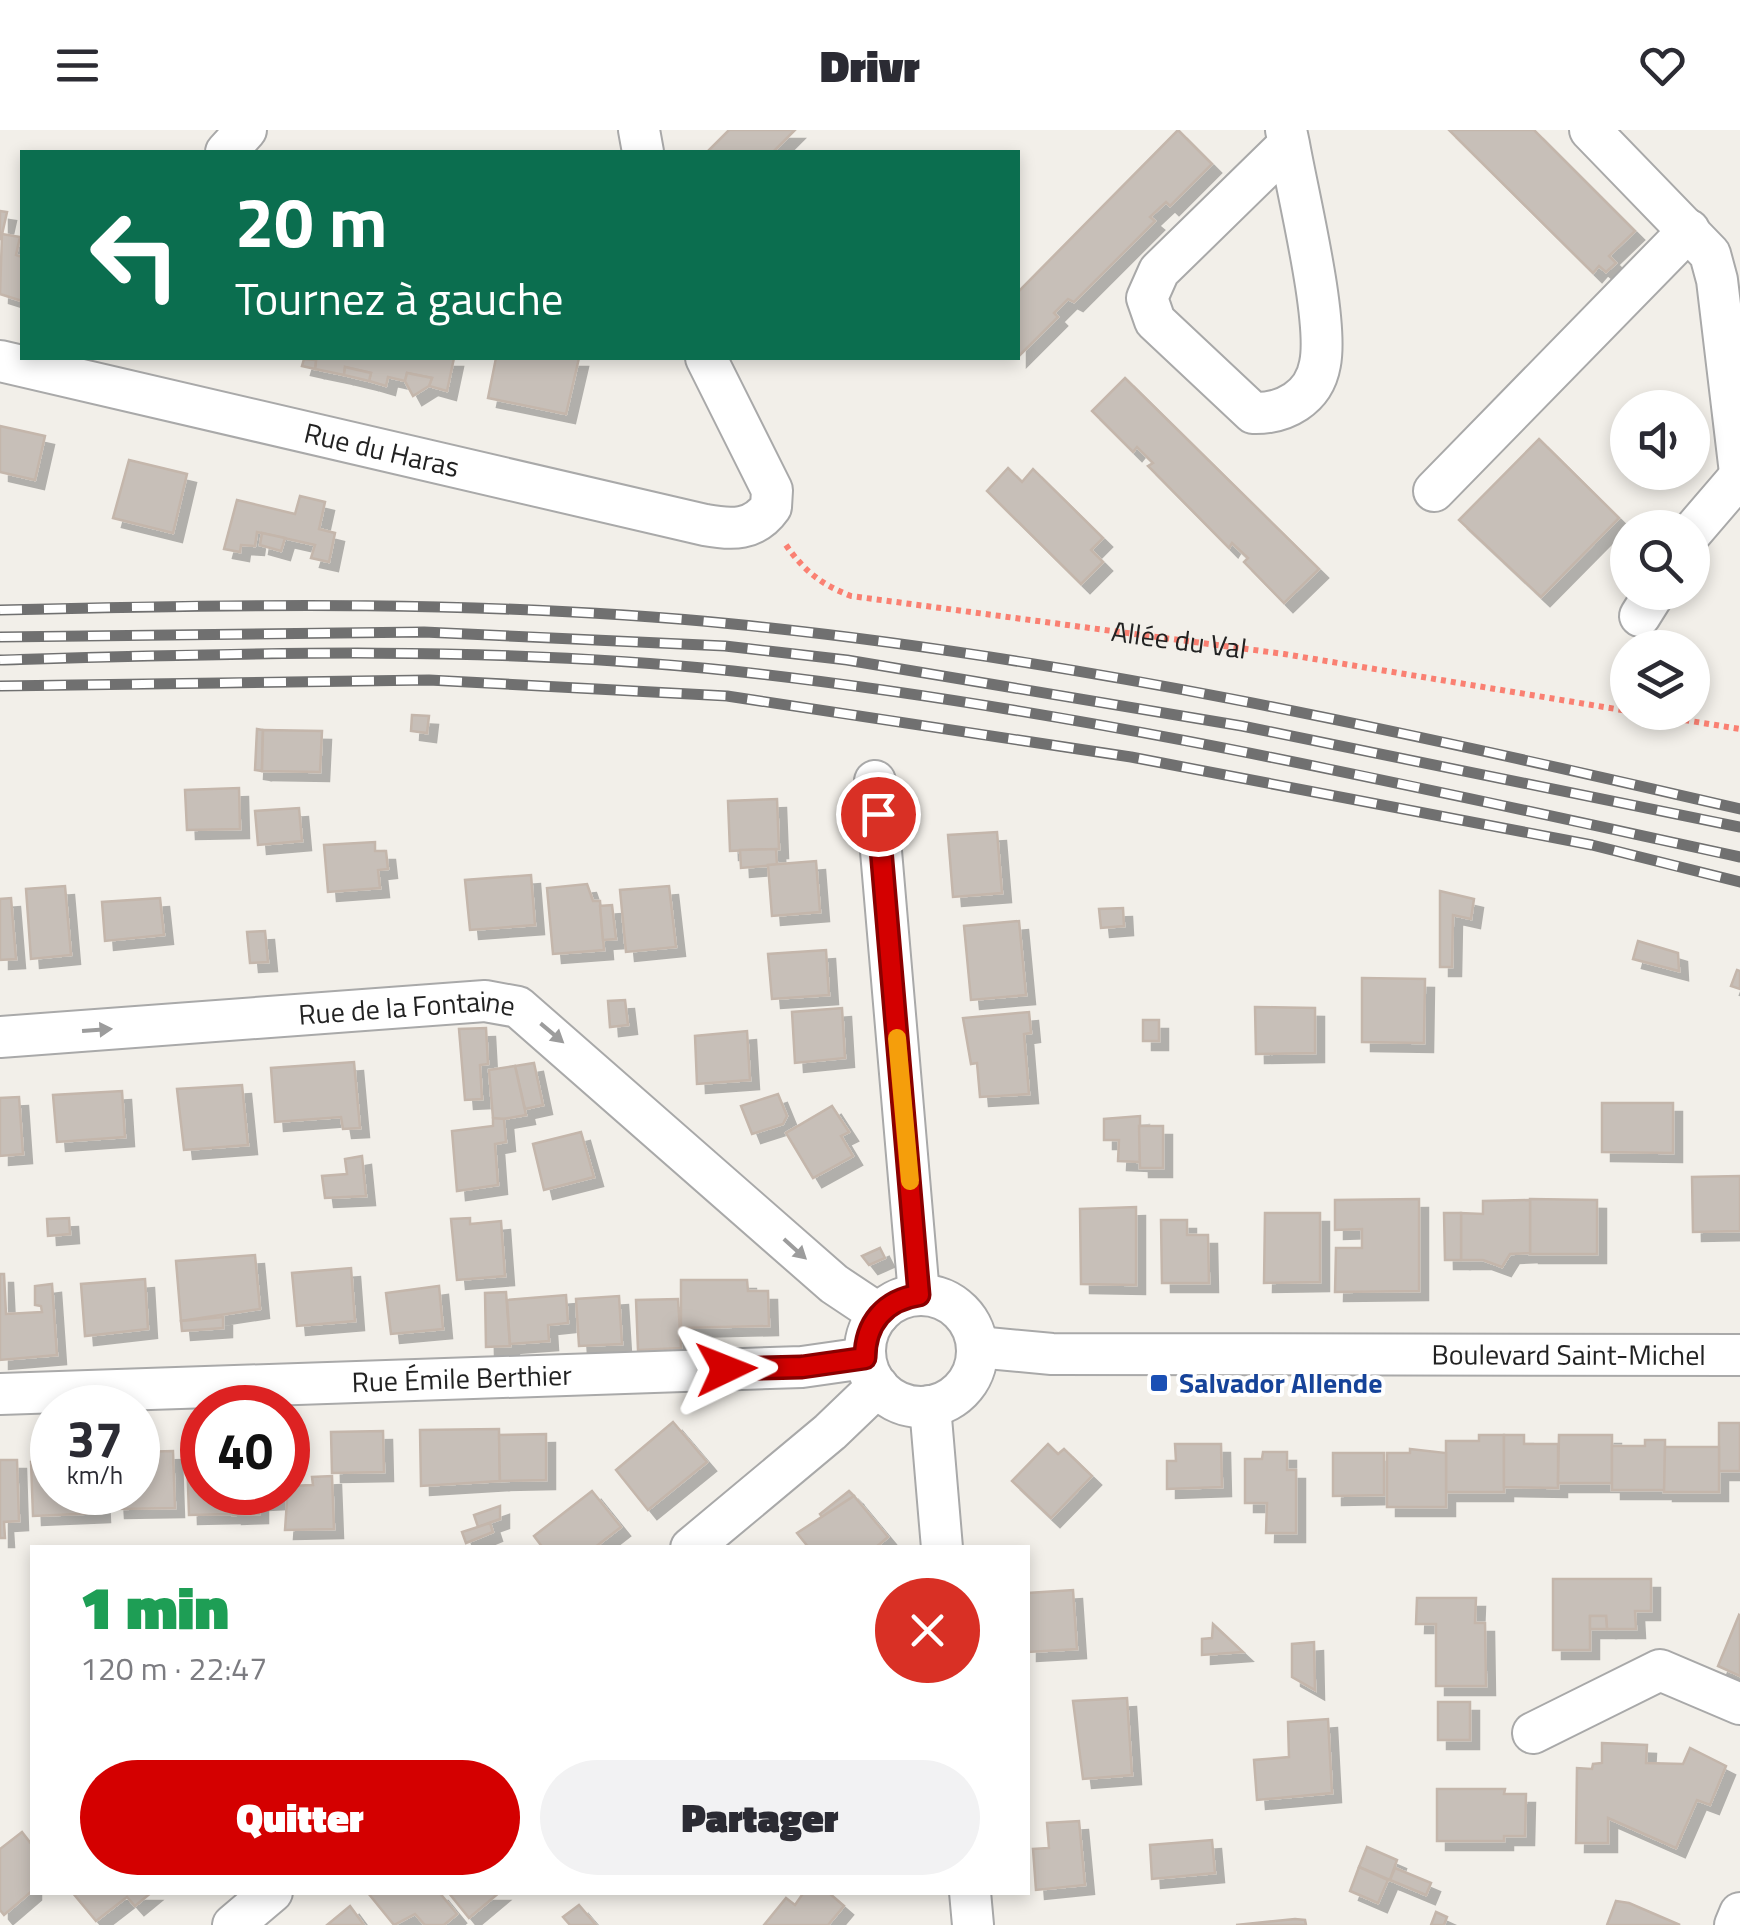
<!DOCTYPE html>
<html lang="fr">
<meta charset="utf-8">
<style>
:root{--surface:#fff;--page:#f2f2f3;--text:#2b2b33;--muted:#7c7c81;--accent:#d40000}
body{margin:0;font-family:"Titillium Web",sans-serif;background:var(--page);color:var(--text);height:100vh;display:flex;flex-direction:column;font-size:38px;white-space:nowrap}
*{box-sizing:border-box;margin:0}
p{font-size:32px;color:var(--muted)}
.icon{flex:none;width:55px;height:55px;fill:none;stroke:currentColor;stroke-width:2;stroke-linecap:round;stroke-linejoin:round}
.map{position:relative;flex:1;overflow:hidden}
.drawer{position:absolute;left:30px;top:1415px;width:1000px;height:350px;display:flex;flex-direction:column;background:var(--surface);border-radius:0px;box-shadow:0 5px 15px #0003}
.drawer>*{flex:none}
.hud{position:absolute;left:20px;top:20px;width:1000px;height:210px;border-radius:0px;box-shadow:0 5px 15px #0003;background:#0b6e4f;color:#fff;overflow:hidden}
.tools{position:absolute;left:1610px;top:260px;display:grid;gap:20px}
.tools a{display:grid;place-items:center;width:100px;height:100px;border-radius:50%;background:var(--surface);box-shadow:0 5px 15px #0003;font-size:50px}
.speed{position:absolute;left:30px;top:1255px;display:flex;gap:20px;font-size:50px;font-weight:700;text-align:center}
.speed>*{display:grid;place-content:center;width:130px;height:130px;border-radius:50%;background:var(--surface);box-shadow:0 5px 15px #0003;line-height:1}
.speed small{font-size:25px;font-weight:400}
.speed .limit{border:15px solid #d22;background:#fff;color:#111}
.pin{position:absolute;display:grid;place-items:center;width:85px;height:85px;color:#fff;margin:-42px;border:5px solid #fff;border-radius:50%;box-shadow:0 2px 10px #0007}
.me{position:absolute;width:110px;margin:-55px;rotate:88deg;stroke-linejoin:round;filter:drop-shadow(0 0 8px #0008)}
.turn{display:flex;align-items:center;gap:35px;height:210px;padding:0 50px;font-size:45px}
.turn .icon{width:130px;height:130px;stroke-width:2.5}
.turn b{display:block;font-size:70px;line-height:85px}
.round{display:grid;place-items:center;flex:none;width:105px;height:105px;border-radius:52px;background:var(--page)}
.head{display:flex;align-items:center;justify-content:space-between;height:170px;padding:0 50px}
h1{font-size:60px;font-weight:800;line-height:75px;color:#1e9e55}
.primary-button{display:flex;gap:20px;margin-top:auto;padding:20px 50px}
.primary-button a{flex:1;height:115px;border-radius:60px;background:var(--accent);color:#fff;font-size:40px;font-weight:800;line-height:115px;text-align:center}
.primary-button a+a{background:var(--page);color:var(--text)}
header{display:flex;justify-content:space-between;align-items:center;height:130px;padding:0 50px;background:var(--surface);font-size:45px;font-weight:800}
.map>svg:first-child{display:block}
.building{fill:#c7bfb8;stroke:#c4b6ab;stroke-width:2.5;filter:url(#shadow)}
.lines{fill:none;stroke-linecap:round;stroke-linejoin:round}
.minor-casing{stroke:#a9a9a9;stroke-width:44}
.path{stroke:#fa8072;stroke-width:6;stroke-dasharray:5 5;stroke-linecap:butt}
.minor{stroke:#fff;stroke-width:40}
.rail-casing{stroke:#707070;stroke-width:11}
.rail{stroke:#fff;stroke-width:8;stroke-dasharray:22;stroke-linecap:butt}
.oneway{fill:#9c9c9c}
.route-casing{stroke:#8a0000;stroke-width:25}
.route{stroke:#d40000;stroke-width:18}
.slow{stroke:#f59e0b;stroke-width:18}
.transit-dot{fill:#1a4fb4;stroke:#fff;stroke-width:4}
.labels{text-anchor:middle;stroke-width:8;stroke-linejoin:round;paint-order:stroke}
.street-label{font-size:28px;fill:#222;stroke:#fff}
.transit-label{font-size:28px;font-weight:bold;fill:#164399;stroke:#fff;text-anchor:start}
</style>
<header><svg class="icon" aria-label="menu" viewBox="0 0 24 24"><path d="M4 6h16M4 12h16M4 18h16"/></svg>Drivr<svg class="icon" aria-label="heart" viewBox="0 0 24 24"><path d="M12 20l-8-8c-3-5 5-10 8-4 3-6 11-1 8 4z"/></svg></header>
<div class="map">
<svg width="1740" height="1795" viewBox="0 0 1740 1795">
<defs>
<filter id="shadow"><feDropShadow dx="9" dy="9" stdDeviation="0" flood-color="#0004"/></filter>
</defs>
<rect width="100%" height="100%" fill="#f2efe9"/>
<g class="building">
<polygon points="729,0 795,0 773,22 707,22"/>
<polygon points="1178,0 1212,34 1170,76 1166,72 1150,87 1155,91 1074,172 1068,169 1054,183 1058,187 1018,227 1018,162"/>
<polygon points="1449,0 1534,0 1635,101 1609,126 1616,133 1606,142 1599,136 1593,143"/>
<polygon points="0,81 7,82 1,109 0,108"/>
<polygon points="2,104 20,107 16,125 22,127 22,171 0,164"/>
<polygon points="305,228 454,228 447,261 429,256 432,248 407,243 405,251 388,247 386,256 369,251 371,243 345,237 344,245 315,239 316,230"/>
<polygon points="496,228 579,228 566,284 488,268"/>
<polygon points="304,229 316,230 315,239 302,236"/>
<polygon points="345,237 371,243 369,251 344,245"/>
<polygon points="407,243 432,248 429,256 413,266 405,251"/>
<polygon points="1125,248 1319,439 1284,473 1244,432 1248,428 1232,413 1229,418 1148,336 1153,333 1137,317 1133,322 1092,281"/>
<polygon points="0,296 45,306 35,350 0,342"/>
<polygon points="1539,309 1619,388 1541,467 1459,390"/>
<polygon points="129,330 187,344 173,403 113,388"/>
<polygon points="1008,338 1022,352 1033,339 1103,408 1091,420 1103,432 1081,454 987,361"/>
<polygon points="300,366 325,372 319,399 335,403 329,432 311,428 315,415 257,402 255,416 241,415 240,422 224,419 237,370 295,384"/>
<polygon points="262,403 285,408 281,421 260,415"/>
<polygon points="412,585 429,586 427,603 411,601"/>
<polygon points="257,599 263,600 262,641 255,640"/>
<polygon points="263,600 322,601 320,642 262,641"/>
<polygon points="239,658 240,699 187,700 185,660"/>
<polygon points="777,669 779,719 730,721 728,671"/>
<polygon points="299,678 302,711 258,715 255,681"/>
<polygon points="997,702 1002,763 953,767 948,705"/>
<polygon points="375,712 375,721 386,721 388,739 378,740 380,758 328,762 324,715"/>
<polygon points="776,719 777,735 741,738 740,720"/>
<polygon points="816,731 820,782 772,786 768,735"/>
<polygon points="531,745 535,795 470,800 465,750"/>
<polygon points="587,754 593,771 600,771 604,820 553,824 547,758"/>
<polygon points="65,756 71,825 31,829 26,759"/>
<polygon points="669,756 676,817 626,822 620,760"/>
<polygon points="1440,761 1474,769 1471,789 1453,785 1452,837 1440,837"/>
<polygon points="11,768 16,829 0,830 0,769"/>
<polygon points="160,768 164,805 105,811 102,772"/>
<polygon points="612,775 616,809 603,810 600,776"/>
<polygon points="1123,778 1124,796 1101,798 1099,779"/>
<polygon points="1019,791 1026,865 971,870 964,796"/>
<polygon points="265,801 268,832 250,833 247,802"/>
<polygon points="1638,811 1678,823 1679,841 1633,829"/>
<polygon points="826,820 829,865 772,869 768,824"/>
<polygon points="1737,840 1740,841 1740,859 1731,856"/>
<polygon points="1362,848 1425,849 1424,913 1362,912"/>
<polygon points="625,870 628,895 610,897 608,871"/>
<polygon points="1255,877 1315,878 1315,923 1256,924"/>
<polygon points="842,878 845,928 795,933 792,882"/>
<polygon points="1029,882 1031,903 1024,904 1029,964 980,967 977,933 971,934 963,888"/>
<rect x="1143" y="890" width="16" height="21"/>
<polygon points="486,898 488,934 480,935 482,969 465,970 459,899"/>
<polygon points="747,901 750,950 697,954 695,906"/>
<polygon points="354,932 360,998 343,999 341,987 275,992 271,938"/>
<polygon points="534,933 543,975 525,979 515,936"/>
<polygon points="515,936 526,985 498,990 493,988 489,940"/>
<polygon points="242,955 248,1015 184,1020 177,959"/>
<polygon points="122,961 125,1007 57,1012 53,965"/>
<polygon points="778,964 787,986 783,994 752,1004 741,976"/>
<polygon points="19,967 23,1024 0,1026 0,968"/>
<polygon points="1602,973 1673,973 1673,1023 1602,1022"/>
<polygon points="832,976 849,1002 841,1006 853,1026 813,1048 786,1003"/>
<polygon points="1140,986 1140,1032 1118,1031 1119,1010 1104,1010 1104,989"/>
<polygon points="493,988 504,989 506,1012 495,1014 498,1055 457,1061 452,1001 493,996"/>
<polygon points="1139,996 1163,996 1163,1038 1140,1038"/>
<polygon points="581,1002 594,1047 544,1060 533,1014"/>
<polygon points="362,1026 366,1066 325,1068 322,1046 347,1044 345,1029"/>
<polygon points="1740,1046 1740,1101 1693,1102 1692,1047"/>
<polygon points="1419,1069 1419,1161 1335,1162 1336,1118 1362,1118 1362,1099 1335,1100 1335,1070"/>
<polygon points="1530,1069 1597,1070 1597,1124 1530,1124"/>
<polygon points="1530,1070 1530,1123 1510,1124 1502,1137 1483,1130 1461,1130 1461,1083 1483,1084 1483,1071"/>
<polygon points="1136,1077 1136,1155 1081,1154 1080,1079"/>
<polygon points="1265,1083 1320,1083 1320,1152 1264,1153"/>
<polygon points="1444,1083 1461,1083 1461,1130 1445,1130"/>
<polygon points="69,1088 70,1104 48,1106 47,1089"/>
<polygon points="470,1088 470,1094 501,1091 505,1146 457,1150 451,1089"/>
<polygon points="1161,1090 1187,1090 1187,1105 1208,1105 1209,1153 1162,1153"/>
<polygon points="880,1118 885,1128 869,1135 862,1126"/>
<polygon points="255,1125 260,1179 181,1191 176,1131"/>
<polygon points="351,1138 355,1191 297,1196 292,1143"/>
<polygon points="0,1144 4,1144 6,1184 42,1182 41,1176 35,1175 35,1156 52,1154 57,1225 0,1230"/>
<polygon points="145,1149 148,1199 85,1206 81,1154"/>
<polygon points="681,1150 747,1150 748,1161 768,1161 769,1196 681,1198"/>
<polygon points="439,1156 443,1199 391,1204 386,1163"/>
<polygon points="506,1162 510,1216 486,1217 485,1163"/>
<polygon points="566,1165 568,1193 548,1195 549,1211 510,1214 507,1170"/>
<polygon points="619,1166 622,1214 579,1216 576,1169"/>
<polygon points="678,1169 681,1218 638,1220 636,1170"/>
<polygon points="223,1187 223,1198 182,1201 181,1191"/>
<polygon points="673,1292 707,1332 648,1380 616,1340"/>
<rect x="1719" y="1293" width="21" height="48"/>
<polygon points="499,1299 500,1351 421,1356 420,1300"/>
<polygon points="383,1301 384,1342 332,1343 331,1302"/>
<polygon points="546,1304 546,1350 500,1351 499,1305"/>
<polygon points="1479,1305 1504,1305 1504,1362 1446,1362 1446,1311 1479,1311"/>
<polygon points="1504,1305 1524,1305 1524,1314 1558,1314 1558,1358 1504,1357"/>
<polygon points="1559,1305 1612,1305 1612,1353 1558,1353"/>
<polygon points="1645,1310 1665,1310 1665,1360 1612,1360 1612,1316 1645,1316"/>
<polygon points="1048,1314 1058,1324 1064,1319 1092,1346 1051,1388 1012,1351"/>
<polygon points="1175,1314 1221,1314 1222,1357 1167,1359 1167,1331 1176,1331"/>
<polygon points="1665,1317 1719,1317 1719,1362 1664,1362"/>
<polygon points="1410,1319 1446,1323 1446,1377 1387,1377 1387,1323 1410,1323"/>
<polygon points="173,1321 175,1378 116,1379 115,1362 138,1362 138,1322"/>
<polygon points="1263,1322 1287,1322 1287,1340 1296,1340 1296,1403 1266,1403 1267,1373 1245,1373 1245,1329 1262,1329"/>
<polygon points="1333,1323 1384,1323 1384,1365 1333,1366"/>
<polygon points="187,1325 202,1325 202,1362 232,1362 233,1384 189,1385"/>
<polygon points="0,1330 17,1330 19,1391 4,1392 5,1408 0,1408"/>
<polygon points="52,1331 52,1362 100,1362 101,1383 33,1386 31,1332"/>
<polygon points="332,1346 334,1399 285,1400 288,1356 313,1355 312,1347"/>
<polygon points="592,1361 621,1397 594,1418 543,1418 534,1406"/>
<polygon points="849,1361 854,1366 824,1390 820,1384"/>
<polygon points="232,1362 277,1362 277,1370 259,1371 259,1384 233,1385"/>
<polygon points="854,1366 888,1407 875,1418 809,1418 797,1403"/>
<polygon points="500,1376 500,1389 478,1397 474,1385"/>
<polygon points="490,1393 493,1402 466,1413 462,1402"/>
<polygon points="1553,1449 1651,1449 1651,1481 1635,1481 1636,1499 1607,1499 1606,1486 1590,1486 1590,1520 1553,1520"/>
<polygon points="1073,1460 1077,1519 1028,1522 1028,1463"/>
<polygon points="1417,1468 1476,1468 1475,1493 1485,1493 1486,1556 1436,1556 1436,1494 1416,1494"/>
<polygon points="1739,1485 1740,1486 1740,1546 1718,1536"/>
<polygon points="1590,1486 1606,1486 1607,1499 1590,1499"/>
<polygon points="1213,1494 1243,1522 1202,1525 1202,1509 1212,1508"/>
<polygon points="1314,1512 1315,1560 1292,1547 1292,1514"/>
<polygon points="1127,1568 1132,1645 1083,1649 1073,1571"/>
<rect x="1438" y="1572" width="32" height="38"/>
<polygon points="1328,1589 1332,1663 1257,1670 1254,1630 1289,1627 1288,1592"/>
<polygon points="1602,1613 1647,1615 1646,1633 1683,1634 1690,1618 1726,1636 1710,1675 1697,1670 1676,1718 1608,1688 1608,1713 1576,1713 1577,1638 1592,1639 1593,1634 1602,1633"/>
<polygon points="1437,1659 1505,1659 1504,1664 1526,1664 1525,1706 1504,1706 1504,1711 1437,1711"/>
<polygon points="1079,1691 1085,1755 1036,1760 1033,1719 1049,1718 1047,1693"/>
<polygon points="22,1702 32,1715 32,1761 4,1785 0,1780 0,1719"/>
<polygon points="1212,1710 1215,1743 1152,1749 1150,1715"/>
<polygon points="1367,1717 1397,1730 1390,1750 1359,1737"/>
<polygon points="1359,1737 1388,1750 1378,1773 1350,1761"/>
<polygon points="1395,1738 1431,1753 1426,1765 1390,1750"/>
<polygon points="72,1762 152,1762 135,1776 127,1767 96,1791"/>
<polygon points="439,1762 457,1784 444,1795 425,1795 415,1784 394,1795 368,1763"/>
<polygon points="448,1762 500,1762 469,1788"/>
<polygon points="804,1762 828,1762 844,1776 828,1795 764,1795 786,1768 795,1775"/>
<polygon points="1616,1771 1629,1773 1680,1795 1607,1795"/>
<polygon points="579,1775 596,1795 570,1795 563,1787"/>
<polygon points="350,1776 364,1795 327,1795"/>
<polygon points="1436,1782 1447,1787 1444,1795 1431,1795"/>
<polygon points="1295,1789 1305,1790 1306,1795 1236,1795"/>
</g>
<g class="lines">
<defs>
<g id="minor">
<polyline points="639,0 643,22"/>
<path d="M1286,0L1289,14C1298,65 1329,190 1320,234C1314,268 1284,284 1253,283L1155,191L1147,168L1159,141L1289,14"/>
<polyline points="1590,0 1710,124 1717,150 1740,343"/>
<polyline points="226,22 246,0"/>
<path id="s2" d="M0,231L705,395C732,400 754,401 771,377L772,360L706,228"/>
<polyline points="1434,361 1689,100"/>
<polyline points="1692,402 1740,346"/>
<polyline points="1640,486 1655,462"/>
<polyline points="875,651 919,1165"/>
<path id="s3" d="M0,907L485,871L518,877L834,1154L879,1184"/>
<circle cx="921" cy="1221" r="56"/>
<path id="s4" d="M977,1217L1052,1224L1740,1225"/>
<path id="s5" d="M0,1264L802,1237L865,1228"/>
<polyline points="930,1276 942,1418"/>
<polyline points="691,1418 830,1302 878,1256"/>
<polyline points="1533,1603 1660,1540 1740,1574"/>
<polyline points="970,1762 973,1795"/>
<polyline points="233,1795 272,1762"/>
<polyline points="1735,1795 1740,1783"/>
</g>
</defs>
<use href="#minor" class="minor-casing"/>
<g class="path">
<path id="s1" d="M786,415C804,441 822,455 851,466L1284,524L1628,581"/>
<polyline points="1635,582 1740,599"/>
</g>
<use href="#minor" class="minor"/>
<defs>
<g id="rail">
<path d="M0,480C244,474 489,470 733,494C1073,528 1407,602 1740,679"/>
<polyline points="0,507 424,502 725,516 847,530 1242,596 1740,697"/>
<path d="M0,530C244,523 490,515 733,541C1071,578 1407,655 1740,727"/>
<polyline points="0,556 429,550 727,566 1131,627 1592,715 1740,752"/>
</g>
</defs>
<use href="#rail" class="rail-casing"/>
<use href="#rail" class="rail"/>
</g>
<defs><path id="oneway-solid" d="M-6-.8H1V-3.2L6.5 0L1 3.2V.8H-6Z" transform="scale(2.5)"/></defs>
<g class="oneway">
<use href="#oneway-solid" transform="translate(97 900) rotate(-4)"/>
<use href="#oneway-solid" transform="translate(552 903) rotate(40)"/>
<use href="#oneway-solid" transform="translate(795 1119) rotate(42)"/>
</g>
<g class="lines">
<defs>
<path id="route" d="M726,1239L802,1237L865,1228C865,1193 885,1170 919,1165L878,684"/>
</defs>
<use href="#route" class="route-casing"/>
<use href="#route" class="route"/>
<polyline class="slow" points="897,908 910,1051"/>
</g>
<rect class="transit-dot" x="1149" y="1243" width="20" height="20" rx="5"/>
<g class="labels">
<g class="street-label">
<text dy="10" stroke="none"><textPath href="#s2" startOffset="392">Rue du Haras</textPath></text>
<text dy="10" stroke="none"><textPath href="#s1" startOffset="415">Allée du Val</textPath></text>
<text dy="10" stroke="none"><textPath href="#s3" startOffset="408">Rue de la Fontaine</textPath></text>
<text dy="10" stroke="none"><textPath href="#s4" startOffset="592">Boulevard Saint-Michel</textPath></text>
<text dy="10" stroke="none"><textPath href="#s5" startOffset="462">Rue Émile Berthier</textPath></text>
</g>
<g class="transit-label">
<text x="1179" y="1263">Salvador Allende</text>
</g>
</g>
</svg>
<div class="tools">
<a><svg class="icon" aria-label="sound" viewBox="0 0 24 24"><path d="M4 9h4l5-4v14l-5-4H4zM17 9q2 3 0 6"/></svg></a>
<a><svg class="icon" aria-label="search" viewBox="0 0 24 24"><circle cx="10" cy="10" r="6"/><path d="M15 15l6 6"/></svg></a>
<a><svg class="icon" aria-label="layers" viewBox="0 0 24 24"><path d="M12 4l9 5-9 5-9-5zM3 14l9 5 9-5"/></svg></a>
</div>
<div class="speed"><div>37<small>km/h</small></div><div class="limit">40</div></div>
<div class="pin" style="left:878px;top:684px;background:#d93025"><svg class="icon" aria-label="arrive" viewBox="0 0 24 24"><path d="M6 21V4h12l-3 4 3 4H6"/></svg></div>
<svg class="me" style="left:726px;top:1239px" viewBox="-20 -20 40 40"><path d="M0-17L14 15 0 8-14 15z" fill="#d40000" stroke="#fff" stroke-width="4"/></svg>
<div class="hud">
<div class="turn"><svg class="icon" aria-label="left" viewBox="0 0 24 24"><path d="M17 20v-9H6M10 6l-5 5 5 5"/></svg><div><b>20 m</b>Tournez à gauche</div></div>
</div>
<section class="drawer">
<div class="head"><div><h1>1 min</h1><p>120 m · 22:47</p></div><a class="round" style="background:#d93025;color:#fff"><svg class="icon" aria-label="close" viewBox="0 0 24 24"><path d="M6 6l12 12M18 6L6 18"/></svg></a></div>
<div class="primary-button"><a>Quitter</a><a>Partager</a></div>
</section>
</div>
